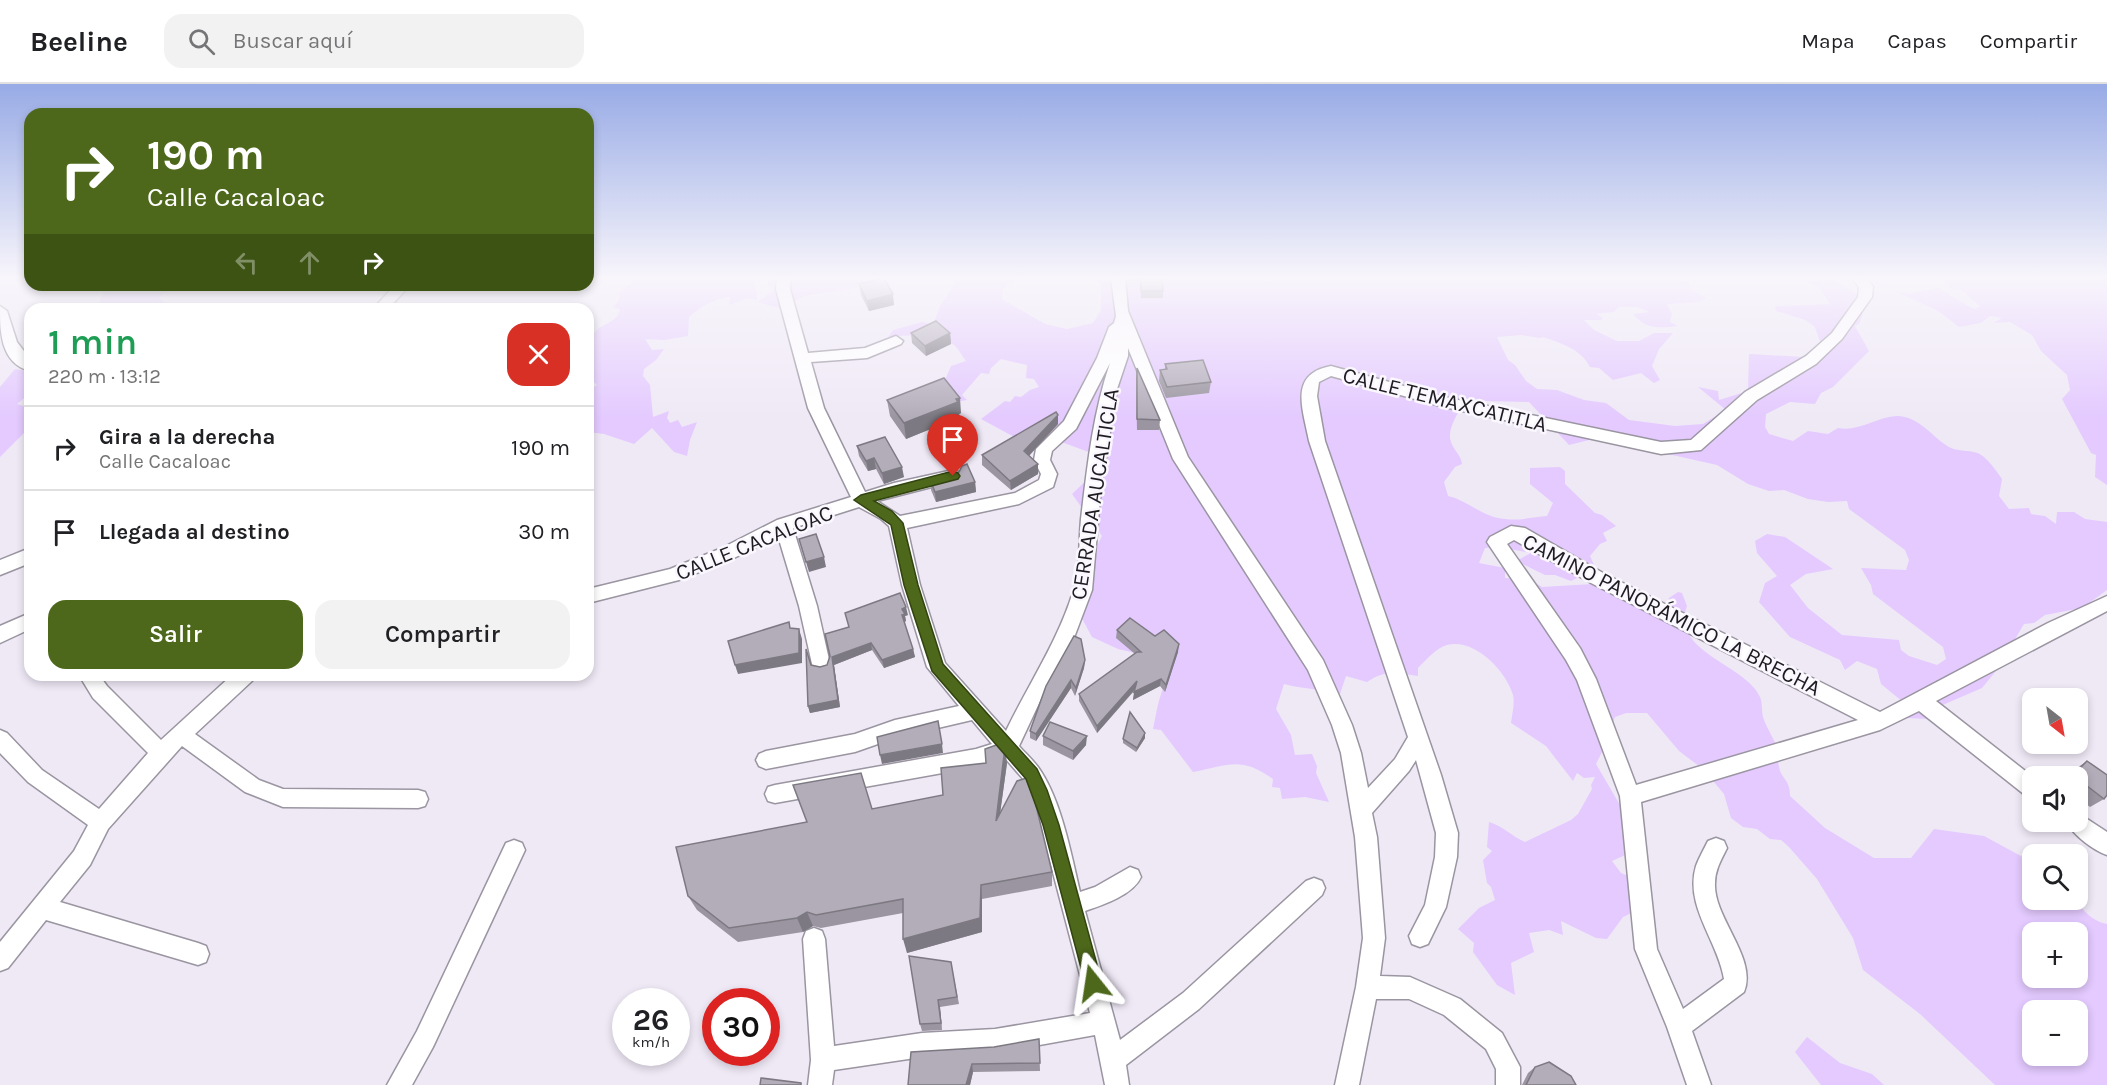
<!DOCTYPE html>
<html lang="es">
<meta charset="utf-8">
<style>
:root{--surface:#fff;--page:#f2f2f2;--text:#202124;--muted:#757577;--line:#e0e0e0;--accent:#4d681a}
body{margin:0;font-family:Karla,sans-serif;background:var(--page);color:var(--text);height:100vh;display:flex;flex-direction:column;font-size:22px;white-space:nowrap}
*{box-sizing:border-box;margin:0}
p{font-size:20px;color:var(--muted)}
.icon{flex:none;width:33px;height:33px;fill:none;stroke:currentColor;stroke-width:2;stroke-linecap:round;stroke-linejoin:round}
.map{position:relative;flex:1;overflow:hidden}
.drawer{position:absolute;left:24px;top:219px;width:570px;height:378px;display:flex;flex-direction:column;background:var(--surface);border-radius:18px;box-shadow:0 3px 9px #0003}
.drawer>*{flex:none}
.top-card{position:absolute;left:24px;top:24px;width:570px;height:183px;border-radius:18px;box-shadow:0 3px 9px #0003;background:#4d681a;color:#fff;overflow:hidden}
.needle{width:39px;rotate:149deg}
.fabs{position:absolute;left:2022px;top:604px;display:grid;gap:12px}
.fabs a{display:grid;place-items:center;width:66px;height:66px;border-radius:12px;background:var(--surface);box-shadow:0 3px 9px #0003;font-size:30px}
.speed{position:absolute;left:612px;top:904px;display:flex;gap:12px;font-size:30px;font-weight:700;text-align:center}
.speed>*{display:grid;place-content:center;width:78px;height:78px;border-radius:50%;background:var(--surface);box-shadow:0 3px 9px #0003;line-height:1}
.speed small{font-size:15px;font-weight:400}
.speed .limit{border:9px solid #d22;background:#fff;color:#111}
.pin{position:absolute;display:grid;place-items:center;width:51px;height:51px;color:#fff;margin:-62px -26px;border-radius:50% 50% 50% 0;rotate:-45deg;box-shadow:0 0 6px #0007}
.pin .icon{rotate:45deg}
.me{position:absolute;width:66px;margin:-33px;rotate:345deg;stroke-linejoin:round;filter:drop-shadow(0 0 4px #0008)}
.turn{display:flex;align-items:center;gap:21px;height:126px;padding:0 24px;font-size:27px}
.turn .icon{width:78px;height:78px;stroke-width:2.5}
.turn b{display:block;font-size:42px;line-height:51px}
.lanes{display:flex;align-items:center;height:57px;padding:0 24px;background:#0003;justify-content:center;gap:30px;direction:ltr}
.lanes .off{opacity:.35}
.round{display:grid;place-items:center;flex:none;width:63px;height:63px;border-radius:18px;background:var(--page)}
.head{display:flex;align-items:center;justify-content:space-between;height:102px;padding:0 24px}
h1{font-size:36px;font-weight:600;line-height:45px;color:#1e9e55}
.cta{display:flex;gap:12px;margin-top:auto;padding:12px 24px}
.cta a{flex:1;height:69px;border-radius:18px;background:var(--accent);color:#fff;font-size:24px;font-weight:600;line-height:69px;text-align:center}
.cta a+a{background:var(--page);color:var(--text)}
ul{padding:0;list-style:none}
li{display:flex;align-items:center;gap:18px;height:84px;padding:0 24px;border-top:2px solid var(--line)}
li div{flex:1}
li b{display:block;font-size:22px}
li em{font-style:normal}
header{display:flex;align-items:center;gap:36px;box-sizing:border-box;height:84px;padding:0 30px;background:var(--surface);border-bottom:2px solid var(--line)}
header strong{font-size:28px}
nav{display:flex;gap:33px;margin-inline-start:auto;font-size:21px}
.search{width:420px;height:54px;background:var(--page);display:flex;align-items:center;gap:15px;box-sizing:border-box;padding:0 21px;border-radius:18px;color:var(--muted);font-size:22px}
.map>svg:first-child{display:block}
.green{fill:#e4caff;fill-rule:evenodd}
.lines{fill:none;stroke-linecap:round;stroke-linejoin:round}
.minor-casing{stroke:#9a95a1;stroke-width:3}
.minor{fill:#fff;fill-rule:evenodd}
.wall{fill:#9a95a0}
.shaded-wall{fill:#7d7982}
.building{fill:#b3adba;stroke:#7d7982;stroke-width:1.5}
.route{fill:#4d681a;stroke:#324411;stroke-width:1.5}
.labels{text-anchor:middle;stroke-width:5;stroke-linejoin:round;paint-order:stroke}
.street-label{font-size:22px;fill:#1e1c21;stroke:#fbf7ff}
</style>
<header>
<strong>Beeline</strong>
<div class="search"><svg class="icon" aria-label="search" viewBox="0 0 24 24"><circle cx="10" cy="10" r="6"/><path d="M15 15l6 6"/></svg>Buscar aquí</div>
<nav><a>Mapa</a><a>Capas</a><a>Compartir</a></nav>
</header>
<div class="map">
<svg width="2107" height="1001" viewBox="0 0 2107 1001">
<rect width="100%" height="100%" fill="#efe9f6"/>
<g class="green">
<path d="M639,194H752L757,209V216L748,214L729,221L730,213C714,214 701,223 689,233L688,252L664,256L645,255L652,266L664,265L656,276L644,285L643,292L650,301L653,333L669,327L667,334L670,339L678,336L682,343L697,338L690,356L687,372L674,368L652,344L634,360L604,350L588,348V307L597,301L588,292C588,280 586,259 593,250C602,238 615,241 620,226L613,223L619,216L620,207Z"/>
<polygon points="767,194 886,194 878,200 804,212 782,225 758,218 778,203 768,202"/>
<path d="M959,194H1015L1003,205L1002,215L1045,240L1067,245L1093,239L1101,226V200L1095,194H1687L1691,205L1706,214L1698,218L1667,220L1672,230L1670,238L1678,242C1661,244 1645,246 1633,230L1649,228L1637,223H1619L1614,228L1596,230L1603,234L1601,236H1584L1594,246L1617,257H1639L1654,249H1673L1659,265L1652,282L1660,296L1654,299L1641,289L1613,296L1599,284L1590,283C1581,265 1561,259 1543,253L1540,254L1521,251L1497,253L1508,276L1515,281L1526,297L1537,305L1557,306L1584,316L1606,319L1629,336L1675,342L1703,340L1726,326L1698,303L1718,307L1719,316L1748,307L1749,270L1803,273L1823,267L1815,243L1805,236L1776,227L1775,222L1830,220L1819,203L1799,194H1830L1866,216L1860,224L1863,230L1859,240L1855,242L1869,267L1833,303L1821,309L1815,320L1790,318L1766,330L1765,343L1769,350L1793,357L1808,347L1828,350L1838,344C1859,348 1876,333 1897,332C1919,332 1932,353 1949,363C1960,369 1974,364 1984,373C1991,379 1997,388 2002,395L1999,412L2009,425L2029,424L2031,430L2045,432L2056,440L2057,428H2074L2085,435L2107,438V506L2082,524L2045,531L2034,539L2024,540L1996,587L1982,604L1931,626L1930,635L1906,634L1908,622L1881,600L1877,585L1857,577L1845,586L1840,576L1790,553L1759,518L1765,499L1777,492L1757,469L1755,457L1767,450L1785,453L1833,485L1806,490L1790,501L1808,524L1842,551L1899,556L1901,566L1909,572L1937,581L1946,575L1943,563L1873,510L1871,501L1861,484L1906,486L1909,476L1905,466L1849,425L1847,417L1828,418L1808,415L1784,406L1769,407L1748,400L1717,381L1668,370L1640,360L1605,352L1569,361L1529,318L1486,317L1460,325C1455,335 1447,347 1451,358C1454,367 1461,371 1462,380L1455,383L1444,398L1448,412C1467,416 1484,434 1505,435C1518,437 1534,433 1547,432L1553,419L1530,400V384L1560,383L1565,387V400L1595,429L1602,431L1616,442L1603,449L1607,457L1600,460L1590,472L1595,483L1575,475L1583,491L1571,497L1555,491H1545L1516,477L1531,469L1498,463L1485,464L1479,479L1505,484V494L1528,495L1542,503L1593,500L1666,532L1669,514L1678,508L1682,509L1687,522C1670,568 1747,581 1760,613C1763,620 1761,629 1764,636C1767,644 1775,657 1778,665C1780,670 1777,677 1779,683C1781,695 1790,695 1790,712L1825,744L1874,774H1911L1934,745L1984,752L2032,778V816H2075C2083,826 2093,838 2107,840V1001H1995L1920,930L1863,886L1853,854L1817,795L1789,763L1781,756L1770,755L1757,745L1743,743L1731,734L1724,710L1703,685L1679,667L1647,629H1626L1615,633L1606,660L1596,680L1634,745L1632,768L1612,777L1621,789L1638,796L1636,827L1623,833L1607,855L1596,854L1561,837L1563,851L1549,846L1529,849L1534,868L1511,879L1515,911L1497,901L1473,868L1474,859L1458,845L1479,824L1495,816L1491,803L1487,799L1483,776L1492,767L1487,763L1489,738C1503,742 1511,752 1525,758L1571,736L1578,730L1592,705L1591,701L1595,693L1584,694L1577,689L1573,697L1546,662L1511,639C1512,631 1515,619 1513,611C1506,587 1475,554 1447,561C1436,564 1426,576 1418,584V592C1398,589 1385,585 1367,598L1346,592L1340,610C1321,605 1303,605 1284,600L1276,625L1291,651L1295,671L1312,670L1317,682L1316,689L1329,718L1305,713L1282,715L1280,704L1272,703L1273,695C1241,672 1229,681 1193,688L1161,646L1153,645L1158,620L1171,577L1118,565L1092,553L1071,514L1102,452L1072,410L1091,392L1094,370L1056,356L1031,362L981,335L1005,317L1010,318L1015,312L1021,313L1030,306L1039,303L1034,295L1026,294L1027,281L1001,275L991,284L989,290L981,289L962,311L967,316L954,318L945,296L951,282L966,277C962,272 959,265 954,261C937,248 908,251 888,253L893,246L922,238L933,241L940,222ZM2032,849H2078V894H2032ZM2032,927H2078V972H2032Z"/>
<polygon points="1944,194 2107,194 2107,401 2095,393 2096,371 2091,369 2062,315 2070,306 2067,291 2041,267 2032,251 2010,238 1993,239 2002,234 1990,232 1981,239 1959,243 1938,227 1897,208 1908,210 1938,204 1974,225 1980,222 1960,205 1950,204"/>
<polygon points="107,201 181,201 162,210 159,215 168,220 166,225 96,225"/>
<polygon points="30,280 30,309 17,320 30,324 30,343 0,373 0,303 15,285 25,287"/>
<polygon points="1807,953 1840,979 1872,990 1884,1001 1821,1001 1795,968"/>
</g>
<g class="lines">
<defs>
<g id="minor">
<path d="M777,194H791L790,205L808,269L865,264L896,252L903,257L901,260L867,274L811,278L824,324L865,408L894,399L953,386L959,388L961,392L959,396L877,417L900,432L1015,409L1039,396L1041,390L1034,376L1036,365L1064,337L1097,274L1109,243L1114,239L1116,232L1111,194H1125L1128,227L1188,373L1323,576L1352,641L1361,669L1368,704L1395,675L1408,653L1309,357C1303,325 1288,290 1331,282L1444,313L1661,358L1691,356L1745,308L1806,272L1832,249L1858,213L1859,203L1852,194H1867L1873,203L1872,213L1842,255L1816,280L1757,316L1701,366L1661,370L1444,323L1331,292L1319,298L1317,312L1325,357L1441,691L1458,749L1457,773L1446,823L1428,860L1420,863L1412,860L1409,852L1425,821L1435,773L1436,749L1416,676L1409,687L1372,729L1377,753L1385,854L1380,892L1410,893L1460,915L1502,949L1520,983V1001H1496V985L1486,965L1444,931L1409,915H1376L1359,1001H1335L1356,903L1363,854L1355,753L1341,669L1332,641L1308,586L1173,375L1128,264V272L1117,305L1101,403L1092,506L1072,559L1041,615L1019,662C1025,669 1032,675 1038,683C1061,715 1071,769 1080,808L1095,803L1130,783L1138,786L1141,793C1133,811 1103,821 1085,827L1120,956L1183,909L1306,797L1314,794L1322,797L1325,804L1322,811L1199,925L1126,981L1129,1001H1105L1095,951L995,969L922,973L834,986L832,1001H808L811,976L803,855L806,847L814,844L822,847L825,855L834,962L922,949L995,945L1090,929L1036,724L1024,696L1004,673L976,683L775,719L768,717L765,710L768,703L775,701L976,665L992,660L972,636L895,654L855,668L766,685L759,682L756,676L759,670L766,667L855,650L895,636L959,622L927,583L902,501L889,442L881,435L859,423L793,444L817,522L830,580L828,586L821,588L814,586L812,580L799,522L778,452L734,474L679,496L588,519V505L670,485L722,464L777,436L851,413L808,324L776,205ZM1110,279C1093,329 1087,383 1081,435C1079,458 1080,486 1073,508C1058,557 1028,601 1006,647L945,579L920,501L907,444L1019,420L1053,403L1057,390L1050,376L1052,367L1076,345Z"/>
<polygon points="395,201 410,201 388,225 373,225"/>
<path d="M0,222L7,227L17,258L30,275V287C0,279 0,247 0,222Z"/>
<path d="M1511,442L1525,444L1603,489L1880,628L2048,539L2107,512V527L1936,617L2033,693L2032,713L2025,711L1919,627L1880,646L1641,718L1657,865L1683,925L1724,895C1718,857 1684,822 1696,782C1699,774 1704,765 1708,757L1716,754L1724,757L1727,764C1721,776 1715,786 1715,799C1713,834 1758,874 1744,908L1692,947L1711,1001H1687L1667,943L1635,865L1620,712L1577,596L1566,576L1487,458L1490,453ZM1514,456L1591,499L1858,636L1636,701L1596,595L1580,564L1507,460Z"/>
<polygon points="30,464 30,479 0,491 0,476"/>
<polygon points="30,529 30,545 0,559 0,542"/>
<polygon points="79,591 99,591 107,602 161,656 232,591 255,591 252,597 195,650 259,696 283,705 418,706 425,708 428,715 425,722 418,724 283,723 245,708 182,662 108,745 90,781 60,818 198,859 206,862 209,870 206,878 198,881 46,836 8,884 0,887 0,858 74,767 88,741 28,698 0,669 0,646 7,649 42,686 99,725 148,669 93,614"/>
<path d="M2078,729L2107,748V771C2093,766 2073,751 2067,738H2078Z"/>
<polygon points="514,756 522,759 525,766 433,963 412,1001 387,1001 417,947 506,759"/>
</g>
</defs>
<use href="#minor" class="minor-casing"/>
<use href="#minor" class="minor"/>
</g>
<g class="wall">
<polygon points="1127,194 1162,194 1163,207 1163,214 1141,214 1140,197 1128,197"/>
<polygon points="859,200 894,221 869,227 861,211"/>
<polygon points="911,249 950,249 951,260 926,272 912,259"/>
<polygon points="1165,280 1211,298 1209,309 1166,314 1159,297 1160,286 1165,285"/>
<polygon points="1137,284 1160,336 1159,346 1137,346 1136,294"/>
<polygon points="887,316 961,329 959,330 960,333 906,355 890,332"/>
<polygon points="1058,340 1029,372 1038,390 1011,406 982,381 982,371"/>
<polygon points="857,362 904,393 884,400 876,385 868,387 859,372"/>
<polygon points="930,395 975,398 976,408 936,418 931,406"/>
<polygon points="845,529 908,531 905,532 906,537 904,538 913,565 915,573 884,584 872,566 834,581 840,623 810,629 808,622 811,581 820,583 827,581 830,572 849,543"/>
<polygon points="1117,546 1178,568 1165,608 1160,602 1133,616 1135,606 1097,649 1079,617 1079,610 1135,570 1116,554"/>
<polygon points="1085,576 1084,584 1075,612 1071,604 1036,657 1030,654 1030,647"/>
<polygon points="1145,649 1145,654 1136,668 1123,659 1123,655"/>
<polygon points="1043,652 1086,661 1073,676 1043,661"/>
<polygon points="2087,677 2104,715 2090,723 2078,714 2078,693 2067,693 2074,686"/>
<polygon points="1007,679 1000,729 1052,788 1052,802 982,815 982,848 907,869 903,829 821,844 813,842 803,848 738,858 697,826 688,812 872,725 943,711"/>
<polygon points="951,878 959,920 940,923 942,946 922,947 920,940"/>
<polygon points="1039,955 1040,987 973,988 970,1001 908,1001 994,963"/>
<polygon points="1535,983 1576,1001 1522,1001 1528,989"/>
</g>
<g class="shaded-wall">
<polygon points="893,210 894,221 869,227 867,217"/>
<polygon points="950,249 951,260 926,272 925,262"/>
<polygon points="960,314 961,329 959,330 960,333 906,355 904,339"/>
<polygon points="1058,331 1058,340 1024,377 1024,367"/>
<polygon points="874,374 876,385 868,387 866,377"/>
<polygon points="1038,380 1038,390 1011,406 1010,397"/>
<polygon points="902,383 904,393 884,400 882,389"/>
<polygon points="975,398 976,408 936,418 935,408"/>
<polygon points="824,473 826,483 809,488 806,478"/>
<polygon points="906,523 908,531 905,532 906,537 903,539 902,531 902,525"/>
<polygon points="799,545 802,555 802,579 738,590 735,581"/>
<polygon points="871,559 872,566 834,581 840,623 810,629 808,622 832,573"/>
<polygon points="1179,560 1178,568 1165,608 1166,601"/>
<polygon points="913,565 915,573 884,584 882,576"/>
<polygon points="1085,576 1084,584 1075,612 1076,604"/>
<polygon points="1161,595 1160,602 1133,616 1134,608"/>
<polygon points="1071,596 1071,604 1036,657 1036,650"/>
<polygon points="1137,597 1136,604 1097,649 1097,642"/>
<polygon points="1145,649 1145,654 1136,668 1137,664"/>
<polygon points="1087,652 1086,661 1073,676 1073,667"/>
<polygon points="942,660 943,669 882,680 880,671"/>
<polygon points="1005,663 1007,679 997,752 996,737"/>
<polygon points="981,801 982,815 982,848 907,869 903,855"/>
<polygon points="807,828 813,842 803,848 797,834"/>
<polygon points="938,916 940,923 942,946 941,939"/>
<polygon points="972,980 973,988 970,1001 966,1001"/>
</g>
<g class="building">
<polygon points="884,194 893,210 867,217 859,200"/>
<polygon points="1141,194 1162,194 1163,207 1141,207"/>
<polygon points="936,237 950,249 925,262 911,249"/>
<polygon points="1203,276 1211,298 1167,303 1160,286 1167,285 1165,280"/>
<polygon points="1137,284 1160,336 1137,335"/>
<polygon points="944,294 960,314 956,315 958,318 904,339 887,316"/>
<polygon points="1056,328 1058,331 1024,367 1038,380 1010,397 982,371"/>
<polygon points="885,353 902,383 882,389 874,374 866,377 857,362"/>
<polygon points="967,380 975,398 935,408 930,395 959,388 962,382"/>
<polygon points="816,450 824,473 806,478 799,455"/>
<polygon points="900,509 906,523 902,525 905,530 902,531 913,565 882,576 871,559 832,573 838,616 808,622 806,565 811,581 820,583 827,581 830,572 825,550 849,543 845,529"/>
<polygon points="1130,534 1155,552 1164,546 1179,560 1166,601 1161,595 1134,608 1137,597 1097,642 1079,610 1137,568 1141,568 1117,546"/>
<polygon points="789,538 790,544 799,545 799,569 735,581 728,557"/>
<polygon points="1074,552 1081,555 1085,576 1076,604 1071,596 1036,650 1030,647 1046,602"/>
<polygon points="1130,628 1145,649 1137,664 1123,655"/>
<polygon points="938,637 942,660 880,671 877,653"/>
<polygon points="1050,638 1087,652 1073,667 1043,652"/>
<polygon points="1002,659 1005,663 996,737 1017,697 1027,694 1033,709 1052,788 981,801 980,834 903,855 903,815 816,831 807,828 797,834 729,844 688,812 676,763 807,738 793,701 861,689 872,725 943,711 941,684 986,679 985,665"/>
<polygon points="2087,677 2107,691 2107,711 2104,715 2078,695 2078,693 2075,693 2073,691"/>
<polygon points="909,872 951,878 957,913 938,916 941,939 920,940"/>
<polygon points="1039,955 1040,979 972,980 966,1001 908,1001 911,968 994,963"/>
<polygon points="1549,978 1571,992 1576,1001 1526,1001 1535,983"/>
<polygon points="761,994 801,999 801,1001 760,1001"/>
</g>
<linearGradient id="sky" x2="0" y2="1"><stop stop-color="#98abe6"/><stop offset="0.58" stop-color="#f8f5fb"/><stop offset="1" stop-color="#f8f5fb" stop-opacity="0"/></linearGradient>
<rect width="2107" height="334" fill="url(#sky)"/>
<polygon class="route" points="953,387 958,389 960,392 958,395 874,417 892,427 903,439 918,501 943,580 1037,685 1047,706 1059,741 1102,899 1099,905 1093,908 1087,905 1085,899 1043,741 1026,695 932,587 904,501 891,441 854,416 861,411"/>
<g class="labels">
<g class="street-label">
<text transform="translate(1445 315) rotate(14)" y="8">CALLE TEMAXCATITLA</text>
<text transform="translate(1094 410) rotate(-81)" y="8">CERRADA AUCALTICLA</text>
<text transform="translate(754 458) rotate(-22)" y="8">CALLE CACALOAC</text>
<text transform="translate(1672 530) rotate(27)" y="8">CAMINO PANORÁMICO LA BRECHA</text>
</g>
</g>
</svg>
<div class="fabs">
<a><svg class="needle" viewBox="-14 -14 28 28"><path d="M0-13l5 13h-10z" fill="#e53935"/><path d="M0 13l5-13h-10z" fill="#757577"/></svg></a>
<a><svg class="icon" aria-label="sound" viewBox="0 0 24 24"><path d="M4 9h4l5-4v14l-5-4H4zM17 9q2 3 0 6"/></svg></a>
<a><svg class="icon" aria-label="search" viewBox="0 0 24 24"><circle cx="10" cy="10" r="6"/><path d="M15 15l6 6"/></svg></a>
<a>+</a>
<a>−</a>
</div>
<div class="speed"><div>26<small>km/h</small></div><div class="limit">30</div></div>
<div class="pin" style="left:953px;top:392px;background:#d93025"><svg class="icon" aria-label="arrive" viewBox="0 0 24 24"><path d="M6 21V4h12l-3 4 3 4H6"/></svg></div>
<svg class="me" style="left:1093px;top:899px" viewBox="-20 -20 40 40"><path d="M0-17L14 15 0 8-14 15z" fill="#4d681a" stroke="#fff" stroke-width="4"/></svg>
<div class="top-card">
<div class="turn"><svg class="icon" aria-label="right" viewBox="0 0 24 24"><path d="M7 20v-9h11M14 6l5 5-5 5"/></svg><div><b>190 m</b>Calle Cacaloac</div></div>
<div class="lanes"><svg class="icon off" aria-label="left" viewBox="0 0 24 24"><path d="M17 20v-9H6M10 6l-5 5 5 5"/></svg><svg class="icon off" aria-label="ahead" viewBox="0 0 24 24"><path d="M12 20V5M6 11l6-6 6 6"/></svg><svg class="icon" aria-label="right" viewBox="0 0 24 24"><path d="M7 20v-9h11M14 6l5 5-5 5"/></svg></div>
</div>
<section class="drawer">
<div class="head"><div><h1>1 min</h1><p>220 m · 13:12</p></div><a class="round" style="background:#d93025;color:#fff"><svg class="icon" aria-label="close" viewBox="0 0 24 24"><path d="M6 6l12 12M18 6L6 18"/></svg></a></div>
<ul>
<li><svg class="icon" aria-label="right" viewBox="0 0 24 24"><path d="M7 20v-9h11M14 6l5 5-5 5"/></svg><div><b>Gira a la derecha</b><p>Calle Cacaloac</p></div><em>190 m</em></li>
<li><svg class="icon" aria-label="arrive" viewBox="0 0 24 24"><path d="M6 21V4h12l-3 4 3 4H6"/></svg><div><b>Llegada al destino</b></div><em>30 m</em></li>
</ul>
<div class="cta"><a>Salir</a><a>Compartir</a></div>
</section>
</div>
